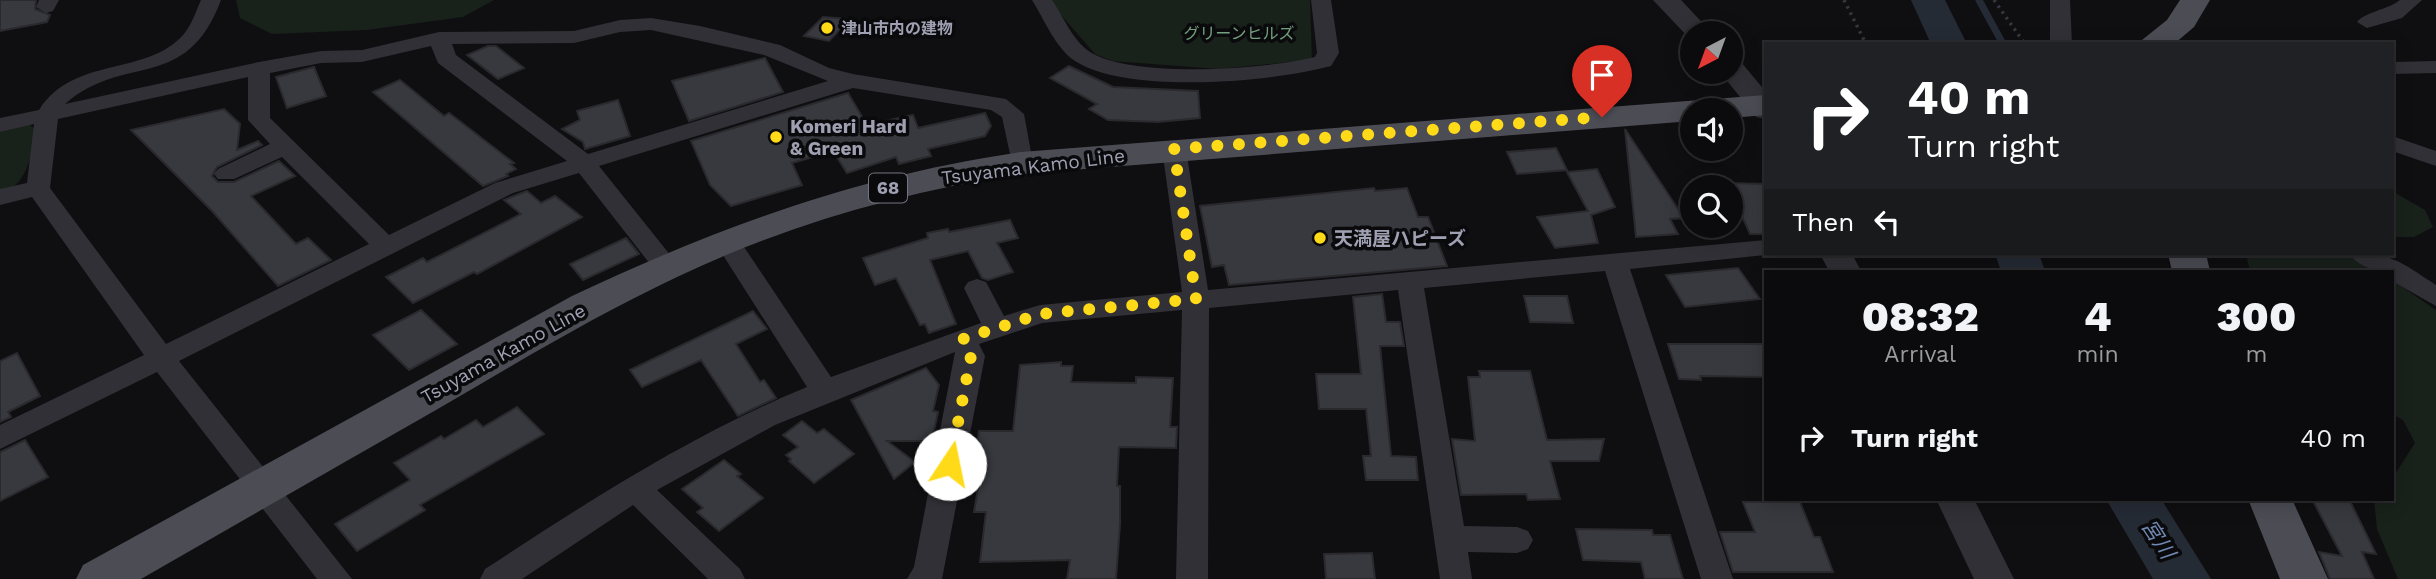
<!DOCTYPE html>
<meta charset="utf-8">
<style>
:root{--surface:#0b0b0d;--page:#141416;--text:#f1f3f6;--muted:#9a9b9d;--line:#2b2b2e}
body{margin:0;font-family:"Work Sans","Noto Sans JP",sans-serif;background:var(--page);color:var(--text);height:100vh;display:flex;flex-direction:column;font-size:26px;white-space:nowrap}
*{box-sizing:border-box;margin:0}
p{font-size:23px;color:var(--muted)}
.icon{flex:none;width:38px;height:38px;fill:none;stroke:currentColor;stroke-width:2;stroke-linecap:round;stroke-linejoin:round}
.map{position:relative;flex:1;overflow:hidden}
.drawer{position:absolute;left:1764px;top:270px;width:630px;height:231px;display:flex;flex-direction:column;background:var(--surface);border-radius:0px;box-shadow:0 4px 18px #0003,0 0 0 2px var(--line)}
.drawer>*{flex:none}
.guide{position:absolute;left:1764px;top:42px;width:630px;height:214px;border-radius:0px;box-shadow:0 4px 18px #0003,0 0 0 2px var(--line);background:#202124;color:#fff;overflow:hidden}
.needle{width:46px;rotate:221deg}
.controls{position:absolute;left:1680px;top:21px;display:grid;gap:14px}
.controls a{display:grid;place-items:center;width:63px;height:63px;border-radius:50%;background:var(--surface);box-shadow:0 4px 18px #0003,0 0 0 2px var(--line);font-size:35px}
.pin{position:absolute;display:grid;place-items:center;width:60px;height:60px;color:#fff;margin:-72px -30px;border-radius:50% 50% 50% 0;rotate:-45deg;box-shadow:0 0 7px #0007}
.pin .icon{rotate:45deg}
.me{position:absolute;width:77px;margin:-38px;rotate:11deg;stroke-linejoin:round;filter:drop-shadow(0 0 5px #0008)}
.turn{display:flex;align-items:center;gap:24px;height:147px;padding:0 28px;font-size:32px}
.turn .icon{width:91px;height:91px;stroke-width:2.5}
.turn b{display:block;font-size:49px;line-height:60px}
.then{display:flex;align-items:center;height:66px;padding:0 28px;background:#0003;gap:14px;font-size:26px}
.eta{display:flex;justify-content:space-evenly;align-items:center;height:119px;text-align:center}
.eta b{font-size:42px;font-weight:800;line-height:49px}
ul{padding:0;list-style:none}
li{display:flex;align-items:center;gap:21px;height:98px;padding:0 28px}
li div{flex:1}
li b{display:block;font-size:26px}
li em{font-style:normal}
.map>svg:first-child{display:block}
.green{fill:#19211b}
.lines{fill:none;stroke-linecap:round;stroke-linejoin:round}
.stream{stroke:#252b35;stroke-width:7}
.river{fill:#252b35;fill-rule:evenodd}
.building{fill:#38393f;stroke:#2a292d;stroke-width:2}
.path{stroke:#36363d;stroke-width:3.5;stroke-dasharray:2.5 4.5;stroke-linecap:butt}
.minor{fill:#303036;fill-rule:evenodd}
.tertiary{fill:#303036;fill-rule:evenodd}
.primary{fill:#4c4c55;fill-rule:evenodd}
.route{stroke:#ffda19;stroke-width:12;stroke-dasharray:0 21.6}
.poi-dot{fill:#ffda19;stroke:#0a0a0c;stroke-width:2.5}
.labels{text-anchor:middle;stroke-width:7;stroke-linejoin:round;paint-order:stroke}
.far-poi-label{font-size:16px;font-weight:bold;fill:#9fa1b3;stroke:#0a0a0c;text-anchor:start}
.far-park-label{font-size:16px;fill:#73a07e;stroke:#0a0a0c}
.shield{fill:#0a0a0c;stroke:#727481;stroke-width:2}
.shield-label{font-size:18px;font-weight:bold;fill:#9fa1b3}
.poi-label{font-size:19px;font-weight:bold;fill:#9fa1b3;stroke:#0a0a0c;text-anchor:start}
.street-label{font-size:19px;fill:#9fa1b3;stroke:#0a0a0c}
.water-label{font-size:21px;font-style:italic;fill:#7188b2;stroke:#0a0a0c}
</style>
<div class="map">
<svg width="2436" height="579" viewBox="0 0 2436 579">
<rect width="100%" height="100%" fill="#0f0f11"/>
<g class="green">
<polygon points="236,0 494,0 463,17 367,30 272,34 240,18"/>
<polygon points="1048,0 1310,0 1312,60 1219,69 1112,61 1095,54"/>
<path d="M29,124L38,132C30,156 27,187 0,193V132Z"/>
<polygon points="2392,191 2425,210 2433,227 2414,237 2392,237"/>
<polygon points="2246,254 2351,254 2379,271 2250,271"/>
<polygon points="2392,280 2436,310 2436,579 2398,579 2377,529 2374,499 2392,499 2392,479 2415,443 2403,420 2392,414"/>
</g>
<g class="lines">
<polyline class="stream" points="1979,0 2003,44"/>
<g class="river">
<polygon points="1911,0 1945,0 1967,44 1931,44"/>
<polygon points="1995,254 2039,254 2045,271 2001,271"/>
<polygon points="2106,499 2161,499 2211,579 2153,579"/>
</g>
</g>
<g class="building">
<polygon points="0,0 36,0 35,9 50,15 47,22 0,31"/>
<polygon points="823,17 850,19 829,41 804,36"/>
<polygon points="488,46 496,46 524,68 498,79 467,55"/>
<polygon points="765,58 783,92 689,121 672,81"/>
<polygon points="1069,66 1113,87 1198,91 1200,118 1158,122 1108,120 1089,109 1097,104 1050,78"/>
<polygon points="314,67 326,96 287,108 276,77"/>
<polygon points="400,80 444,116 449,113 479,136 514,163 510,164 516,169 506,174 508,176 483,186 373,92"/>
<polygon points="848,93 867,125 913,115 918,128 985,113 991,126 985,136 928,149 931,156 899,164 896,157 847,173 833,151 792,163 802,185 731,206 710,185 691,141"/>
<polygon points="618,100 630,136 585,149 583,142 562,129 580,120 577,111"/>
<polygon points="224,109 240,124 237,150 258,141 262,145 217,167 212,176 218,182 234,182 279,161 295,176 251,196 296,244 308,238 331,260 278,286 213,212 131,130"/>
<polygon points="1625,129 1684,218 1670,219 1678,234 1636,237"/>
<polygon points="1556,148 1567,170 1517,174 1507,152"/>
<polygon points="1597,169 1615,207 1591,215 1598,243 1555,248 1537,217 1588,211 1567,172"/>
<polygon points="1727,183 1766,184 1766,234 1750,234"/>
<polygon points="1374,188 1375,191 1407,188 1418,217 1428,217 1447,266 1229,285 1224,265 1212,267 1200,206"/>
<polygon points="527,191 541,203 555,196 582,217 477,274 474,272 413,303 386,277 423,258 427,262 521,214 504,200"/>
<polygon points="1010,220 1018,238 997,243 1013,272 988,280 982,278 968,251 930,260 956,324 929,333 925,324 920,325 896,278 875,285 863,258 928,238 927,233 948,229 949,232"/>
<polygon points="626,238 639,254 583,280 570,264"/>
<polygon points="1738,268 1760,299 1685,307 1666,275"/>
<polygon points="1382,294 1386,322 1400,322 1404,346 1380,346 1391,456 1416,457 1418,480 1366,480 1363,456 1371,456 1366,409 1319,409 1316,374 1361,374 1353,297"/>
<polygon points="1524,296 1567,296 1573,323 1530,322"/>
<polygon points="421,310 457,344 409,370 373,335"/>
<polygon points="753,311 767,329 736,344 760,382 764,380 776,398 738,416 701,360 642,387 630,370"/>
<polygon points="1668,344 1766,344 1766,377 1700,376 1701,380 1679,379"/>
<polygon points="17,353 40,396 8,412 11,417 0,422 0,361"/>
<polygon points="1061,362 1061,366 1073,366 1071,382 1136,383 1136,377 1173,378 1170,427 1177,427 1176,448 1119,447 1117,486 1120,486 1120,524 1116,579 1067,579 1070,560 980,562 986,512 974,512 983,460 975,460 979,431 1013,431 1020,365"/>
<polygon points="926,368 939,385 933,411 938,412 933,435 931,441 887,441 915,462 894,479 851,400"/>
<polygon points="1479,371 1530,371 1547,440 1604,439 1599,461 1550,461 1560,499 1528,500 1526,494 1461,495 1452,439 1475,441 1468,377 1480,377"/>
<polygon points="517,407 544,434 420,505 425,510 357,551 335,524 410,480 394,463 441,436 444,439 476,420 483,427"/>
<polygon points="802,421 817,433 824,429 854,454 814,483 789,461 791,459 786,455 798,447 783,435"/>
<polygon points="25,440 48,477 0,501 0,452"/>
<polygon points="724,460 741,474 737,476 763,498 719,531 697,512 703,508 682,489"/>
<polygon points="2312,499 2349,499 2376,554 2362,552 2374,579 2330,579 2319,552 2342,556"/>
<polygon points="1743,502 1800,502 1814,537 1820,537 1833,572 1733,572 1720,532 1755,532"/>
<polygon points="1576,529 1652,530 1653,535 1670,535 1683,579 1645,579 1641,562 1583,560"/>
<polygon points="1372,553 1375,579 1326,579 1324,554"/>
</g>
<g class="lines">
<g class="path">
<polyline points="1844,0 1866,44"/>
<polyline points="1994,0 2025,44"/>
</g>
<g class="minor">
<polygon points="39,0 59,0 53,11 46,13 36,7"/>
<path d="M201,0H221C186,94 124,52 65,104L259,62L321,51L362,50L439,32L574,31L620,20L651,18L700,26L780,45L829,68L853,74L1006,99L1024,114L1033,163L1029,168H1013L1002,117L991,110L853,88L599,166L675,261L679,267L675,273L666,276L657,273L579,173L513,193L179,361L352,579H317L157,372L0,449V425L144,355L32,197L0,205V189L27,183L34,124L0,132V118L39,110C74,55 147,77 184,34C192,24 196,11 201,0ZM651,30L764,55L828,81L588,154L456,55L452,44L574,43L620,32ZM431,46L438,63L567,161L495,183L389,235L270,118V73L321,63L362,62ZM248,77V120L270,144L218,169L214,174L218,179H234L282,157L369,244L166,344L50,188L58,119Z"/>
<path d="M1032,0H1052C1063,16 1073,41 1090,52C1132,79 1268,69 1315,57L1317,53L1311,0H1331L1339,53L1331,66C1272,82 1128,95 1075,61C1056,49 1044,19 1032,0Z"/>
<polygon points="2050,0 2070,0 2072,44 2050,44"/>
<path d="M2400,0H2422L2402,18L2367,28L2357,22C2365,12 2387,10 2400,0Z"/>
<polygon points="2436,61 2436,73 2392,74 2392,62"/>
<polygon points="2392,136 2436,151 2436,166 2392,151"/>
<path d="M1174,142L1182,144L1186,149L1208,290L1766,240V254H1775L1630,269L1733,579H1701L1605,271L1424,288L1464,526L1517,527L1528,531L1533,540L1528,549L1517,553L1468,552L1472,579H1440L1398,290L1209,308L1208,579H1176L1182,310L1042,323L979,344L985,356L942,579H907L914,567L955,352L775,425L657,490L740,569L745,579H708L633,505L522,579H480L485,569C589,501 692,434 807,387L714,241L718,235H736L831,377L981,323L964,288L968,282L977,279L986,282L1004,316L1040,305L1182,292L1162,149L1166,144Z"/>
<path d="M2350,254C2392,252 2402,263 2436,285V306L2392,281V271C2377,271 2359,268 2350,254Z"/>
</g>
<g class="tertiary">
<polygon points="1653,0 1681,0 1712,33 1692,33 1692,39 1690,39"/>
<polygon points="1731,60 1741,62 1766,92 1766,119 1756,117 1720,72 1731,72"/>
<polygon points="1820,254 1852,254 1861,271 1829,271"/>
<polygon points="1936,499 1974,499 2014,579 1974,579"/>
</g>
<g class="primary">
<polygon points="2180,0 2210,0 2194,27 2174,44 2137,44 2167,20"/>
<path d="M1766,95V115L1731,118V110H1692V121L1021,174C902,192 786,225 677,277C594,316 515,364 436,410C337,466 239,523 141,579H76L83,565L572,296C721,226 857,176 1021,152Z"/>
<polygon points="2168,254 2206,254 2210,271 2172,271"/>
<polygon points="2248,499 2292,499 2328,579 2280,579"/>
</g>
</g>
<g class="lines">
<polyline class="route" points="950,464 971,356 963,339 1040,314 1196,299 1174,149 1602,117"/>
</g>
<g class="poi-dot">
<circle cx="827" cy="28" r="7"/>
<circle cx="776" cy="137" r="7"/>
<circle cx="1320" cy="238" r="7"/>
</g>
<g class="labels">
<g class="far-poi-label">
<text x="841" y="34">津山市内の建物</text>
</g>
<g class="far-park-label">
<text x="1239" y="39">グリーンヒルズ</text>
</g>
<rect class="shield" x="869" y="173.5" width="38" height="29" rx="5"/>
<g class="shield-label">
<text x="888" y="194">68</text>
</g>
<g class="poi-label">
<text x="790" y="133">Komeri Hard<tspan x="790" dy="22">&amp; Green</tspan></text>
<text x="1334" y="245">天満屋ハピーズ</text>
</g>
<g class="street-label">
<text transform="translate(1033 166) rotate(-7)" y="7">Tsuyama Kamo Line</text>
<text transform="translate(503 353) rotate(-29)" y="7">Tsuyama Kamo Line</text>
</g>
<g class="water-label">
<text transform="translate(2158 539) rotate(57)" y="7">宮川</text>
</g>
</g>
</svg>
<div class="controls">
<a><svg class="needle" viewBox="-14 -14 28 28"><path d="M0-13l5 13h-10z" fill="#e53935"/><path d="M0 13l5-13h-10z" fill="#9a9b9d"/></svg></a>
<a><svg class="icon" aria-label="sound" viewBox="0 0 24 24"><path d="M4 9h4l5-4v14l-5-4H4zM17 9q2 3 0 6"/></svg></a>
<a><svg class="icon" aria-label="search" viewBox="0 0 24 24"><circle cx="10" cy="10" r="6"/><path d="M15 15l6 6"/></svg></a>
</div>
<div class="pin" style="left:1602px;top:117px;background:#d93025"><svg class="icon" aria-label="arrive" viewBox="0 0 24 24"><path d="M6 21V4h12l-3 4 3 4H6"/></svg></div>
<svg class="me" style="left:950px;top:464px" viewBox="-20 -20 40 40"><circle r="19" fill="#fff"/><path d="M0-13L10 11 0 6-10 11z" fill="#ffda19"/></svg>
<div class="guide">
<div class="turn"><svg class="icon" aria-label="right" viewBox="0 0 24 24"><path d="M7 20v-9h11M14 6l5 5-5 5"/></svg><div><b>40 m</b>Turn right</div></div>
<div class="then">Then<svg class="icon" aria-label="left" viewBox="0 0 24 24"><path d="M17 20v-9H6M10 6l-5 5 5 5"/></svg></div>
</div>
<section class="drawer">
<div class="eta">
<div><b>08:32</b><p>Arrival</p></div>
<div><b>4</b><p>min</p></div>
<div><b>300</b><p>m</p></div>
</div>
<ul>
<li><svg class="icon" aria-label="right" viewBox="0 0 24 24"><path d="M7 20v-9h11M14 6l5 5-5 5"/></svg><div><b>Turn right</b></div><em>40 m</em></li>
</ul>
</section>
</div>
